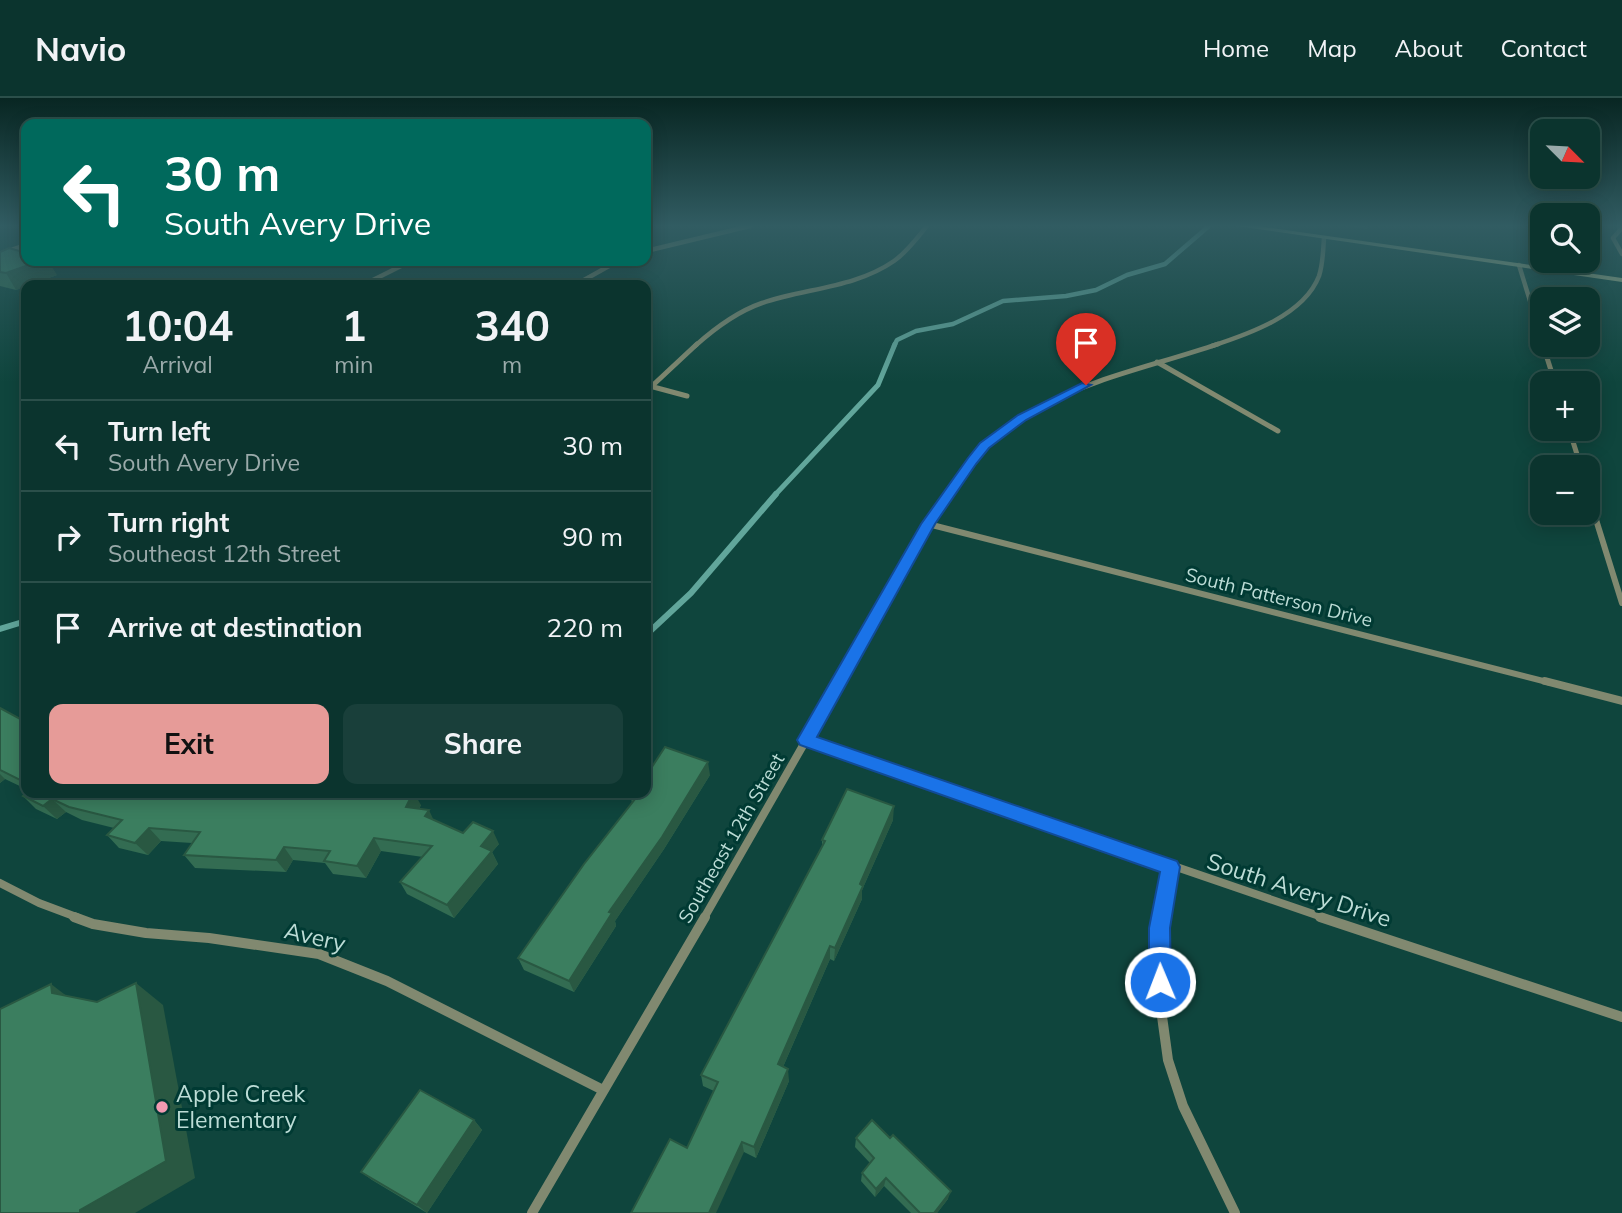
<!DOCTYPE html>
<meta charset="utf-8">
<style>
:root{--surface:#0b342e;--page:#193f3a;--text:#f1f3f6;--muted:#9aaaaa;--line:#2b4f4a;--accent:#e69b98}
body{margin:0;font-family:Mulish,sans-serif;background:var(--page);color:var(--text);height:100vh;display:flex;flex-direction:column;font-size:26px;white-space:nowrap}
*{box-sizing:border-box;margin:0}
p{font-size:23px;color:var(--muted)}
.icon{flex:none;width:38px;height:38px;fill:none;stroke:currentColor;stroke-width:2;stroke-linecap:round;stroke-linejoin:round}
.map{position:relative;flex:1;overflow:hidden}
.panel{position:absolute;left:21px;top:182px;width:630px;height:518px;display:flex;flex-direction:column;background:var(--surface);border-radius:14px;box-shadow:0 4px 18px #0003,0 0 0 2px var(--line)}
.panel>*{flex:none}
.banner{position:absolute;left:21px;top:21px;width:630px;height:147px;border-radius:14px;box-shadow:0 4px 18px #0003,0 0 0 2px var(--line);background:#00695c;color:#fff;overflow:hidden}
.needle{width:46px;rotate:114deg}
.fabs{position:absolute;left:1530px;top:21px;display:grid;gap:14px}
.fabs a{display:grid;place-items:center;width:70px;height:70px;border-radius:14px;background:var(--surface);box-shadow:0 4px 18px #0003,0 0 0 2px var(--line);font-size:35px}
.pin{position:absolute;display:grid;place-items:center;width:60px;height:60px;color:#fff;margin:-72px -30px;border-radius:50% 50% 50% 0;rotate:-45deg;box-shadow:0 0 7px #0007}
.pin .icon{rotate:45deg}
.me{position:absolute;width:77px;margin:-38px;rotate:359deg;stroke-linejoin:round;filter:drop-shadow(0 0 5px #0008)}
.turn{display:flex;align-items:center;gap:24px;height:147px;padding:0 28px;font-size:32px}
.turn .icon{width:91px;height:91px;stroke-width:2.5}
.turn b{display:block;font-size:49px;line-height:60px}
.eta{display:flex;justify-content:space-evenly;align-items:center;height:119px;text-align:center}
.eta b{font-size:42px;font-weight:700;line-height:49px}
.button{display:flex;gap:14px;margin-top:auto;padding:14px 28px}
.button a{flex:1;height:80px;border-radius:14px;background:var(--accent);color:#111;font-size:28px;font-weight:700;line-height:80px;text-align:center}
.button a+a{background:var(--page);color:var(--text)}
ul{padding:0;list-style:none}
li{display:flex;align-items:center;gap:21px;height:91px;padding:0 28px;border-top:2px solid var(--line)}
li div{flex:1}
li b{display:block;font-size:26px}
li em{font-style:normal}
header{display:flex;align-items:center;gap:42px;box-sizing:border-box;height:98px;padding:0 35px;background:var(--surface);border-bottom:2px solid var(--line)}
header strong{font-size:33px}
nav{display:flex;gap:38px;margin-inline-start:auto;font-size:24px}
.map>svg:first-child{display:block}
.lines{fill:none;stroke-linecap:round;stroke-linejoin:round}
.stream-far2{stroke:#61a69b;stroke-width:4.5}
.stream-far1{stroke:#61a69b;stroke-width:5}
.stream{stroke:#61a69b;stroke-width:6}
.minor-far4{stroke:#818970;stroke-width:4.5}
.minor-far3{stroke:#818970;stroke-width:5}
.minor-far2{stroke:#818970;stroke-width:6}
.minor-far1{stroke:#818970;stroke-width:8}
.minor{stroke:#818970;stroke-width:10}
.secondary{fill:#a8b58c;fill-rule:evenodd}
.wall{fill:#336c52}
.shaded-wall{fill:#295842}
.building{fill:#3b7e5f;stroke:#295842;stroke-width:2}
.route{fill:#1a73e8;stroke:#114b97;stroke-width:2}
.poi-dot{fill:#f19ab2;stroke:#003a33;stroke-width:2.5}
.labels{text-anchor:middle;stroke-width:6;stroke-linejoin:round;paint-order:stroke}
.street-label{font-size:19px;fill:#bcdcd6;stroke:#003a33}
.near-street-label{font-size:23px;fill:#bcdcd6;stroke:#003a33}
.near-poi-label{font-size:23px;fill:#bcdcd6;stroke:#003a33;text-anchor:start}
</style>
<header>
<strong>Navio</strong>
<nav><a>Home</a><a>Map</a><a>About</a><a>Contact</a></nav>
</header>
<div class="map">
<svg width="1622" height="1115" viewBox="0 0 1622 1115">
<rect width="100%" height="100%" fill="#0f453d"/>
<g class="lines">
<polyline class="stream-far2" points="894,248 897,242 916,233 953,226 1003,203 1066,198 1096,192 1127,177 1165,166 1209,128"/>
<polyline class="stream-far1" points="775,397 878,287 895,246"/>
<g class="stream">
<polyline points="0,531 26,523"/>
<polyline points="646,537 691,495 776,396"/>
</g>
<g class="minor-far4">
<polyline points="1622,130 1613,140 1622,156"/>
<polyline points="646,153 750,128"/>
<polyline points="0,156 26,147"/>
<polyline points="1519,167 1542,242"/>
<polyline points="363,187 411,163"/>
<polyline points="575,187 618,163"/>
<path d="M695,248C715,230 736,214 762,205C806,190 855,190 894,163C907,154 917,140 927,128"/>
<path d="M1212,248C1249,236 1304,217 1319,178C1323,166 1323,153 1324,140"/>
</g>
<g class="minor-far3">
<polyline points="1543,247 1555,285"/>
<polyline points="1157,264 1278,333"/>
<polyline points="646,287 687,298"/>
<polyline points="652,288 697,246"/>
<polyline points="1569,331 1581,369"/>
<polyline points="1587,391 1589,397"/>
<path d="M945,397C1015,292 1108,283 1218,246"/>
</g>
<g class="minor-far2">
<polyline points="1588,396 1622,505"/>
<polyline points="928,426 1551,585"/>
<polyline points="839,585 946,396"/>
</g>
<g class="minor-far1">
<polyline points="1545,583 1622,603"/>
<polyline points="806,642 1325,820"/>
<polyline points="0,785 39,805 79,820"/>
<polyline points="704,820 840,583"/>
<polyline points="1161,820 1170,769"/>
</g>
<g class="minor">
<polyline points="74,819 93,826 146,835 209,840 319,856 387,883 603,992"/>
<polyline points="1161,819 1161,911 1168,962 1183,1008 1235,1115"/>
<polyline points="1320,819 1622,919"/>
<polyline points="532,1115 705,819"/>
</g>
<polygon class="secondary" points="1237,128 1257,128 1622,180 1622,184"/>
</g>
<g class="wall">
<polygon points="1348,128 1368,128 1367,131"/>
<polygon points="0,154 57,177 16,192 0,188"/>
<polygon points="0,610 26,624 26,691 5,681 0,685"/>
<polygon points="710,677 664,751 615,823 616,828 574,894 524,872 518,860 632,705 631,700"/>
<polygon points="23,698 421,707 419,711 434,722 463,735 499,746 492,754 498,766 454,820 407,796 400,784 423,759 381,753 366,780 333,776 325,765 293,762 286,774 195,770 184,757 192,745 161,743 148,757 119,750 107,737 114,730 82,722 66,714 57,721 36,711"/>
<polygon points="893,722 862,792 862,801 834,863 830,861 783,969 789,983 756,1060 744,1054 687,1050 714,993 703,988 701,977 822,749 822,742"/>
<polygon points="474,1022 482,1032 427,1115 372,1082 361,1074"/>
<polygon points="856,1040 948,1101 937,1115 911,1115 884,1088 875,1099 861,1083 862,1075 870,1065 855,1049"/>
</g>
<g class="shaded-wall">
<polygon points="40,163 48,163 57,177 16,192 6,175"/>
<polygon points="708,664 710,677 664,751 615,823 616,828 574,894 569,883 609,814"/>
<polygon points="0,676 5,681 0,685"/>
<polygon points="414,695 421,707 413,722 406,709"/>
<polygon points="52,701 66,714 57,721 43,708"/>
<polygon points="894,708 893,722 862,792 862,801 834,863 835,850 860,786"/>
<polygon points="429,712 435,725 425,718"/>
<polygon points="149,730 161,743 148,757 135,745"/>
<polygon points="493,733 499,746 492,754 498,766 454,820 447,807 481,748"/>
<polygon points="374,740 381,753 366,780 357,768"/>
<polygon points="284,749 293,762 286,774 276,762"/>
<polygon points="830,848 830,861 779,978 778,966"/>
<polygon points="136,885 163,907 195,1080 135,1115 80,1115 80,1112"/>
<polygon points="51,886 81,909 52,895"/>
<polygon points="788,971 789,983 756,1060 754,1049"/>
<polygon points="474,1022 482,1032 427,1115 417,1107"/>
<polygon points="742,1044 744,1054 716,1115 709,1115"/>
<polygon points="886,1080 884,1088 875,1099 876,1091"/>
<polygon points="951,1093 948,1101 937,1115 934,1115"/>
</g>
<g class="building">
<polygon points="9,150 26,155 26,163 40,163 6,175 0,174 0,154"/>
<polygon points="0,610 26,624 26,685 0,672"/>
<polygon points="665,649 708,664 662,739 609,814 612,815 569,883 518,860 584,766 635,701 631,700 634,695 646,695 646,678"/>
<polygon points="847,691 894,708 860,786 863,788 835,850 830,848 778,966 788,971 754,1049 742,1044 709,1115 631,1115 670,1041 687,1050 718,984 701,977 825,743 822,742"/>
<polygon points="26,695 232,695 298,698 300,695 413,695 406,709 429,712 425,718 463,735 473,724 493,733 481,748 492,753 447,807 400,784 432,748 374,740 357,768 324,763 330,753 284,749 276,762 184,757 200,734 149,730 135,745 107,737 122,722 69,709 52,701 43,708 23,698"/>
<polygon points="136,885 166,1063 80,1112 80,1115 0,1115 0,911 51,886 52,895 97,904"/>
<polygon points="420,992 474,1022 417,1107 361,1074"/>
<polygon points="872,1022 890,1040 893,1037 951,1093 934,1115 920,1115 886,1080 876,1091 862,1075 874,1060 856,1040"/>
</g>
<linearGradient id="sky" x2="0" y2="1"><stop stop-color="#082622"/><stop offset="0.45" stop-color="#315c62"/><stop offset="1" stop-color="#315c62" stop-opacity="0"/></linearGradient>
<rect width="1622" height="284" fill="url(#sky)"/>
<polygon class="route" points="1082,285 1091,287 1026,322 989,350 976,366 935,426 817,639 1177,763 1180,769 1170,830 1171,884 1168,891 1160,894 1153,891 1149,884 1149,830 1160,774 800,647 797,642 921,426 968,360 980,345 1018,317"/>
<circle class="poi-dot" cx="162" cy="1009" r="7"/>
<g class="labels">
<g class="street-label">
<text transform="translate(1279 499) rotate(14)" y="7">South Patterson Drive</text>
<text transform="translate(731 740) rotate(-60)" y="7">Southeast 12th Street</text>
</g>
<g class="near-street-label">
<text transform="translate(1299 792) rotate(18)" y="8">South Avery Drive</text>
<text transform="translate(315 839) rotate(13)" y="8">Avery</text>
</g>
<g class="near-poi-label">
<text x="176" y="1004">Apple Creek<tspan x="176" dy="26">Elementary</tspan></text>
</g>
</g>
</svg>
<div class="fabs">
<a><svg class="needle" viewBox="-14 -14 28 28"><path d="M0-13l5 13h-10z" fill="#e53935"/><path d="M0 13l5-13h-10z" fill="#9aaaaa"/></svg></a>
<a><svg class="icon" aria-label="search" viewBox="0 0 24 24"><circle cx="10" cy="10" r="6"/><path d="M15 15l6 6"/></svg></a>
<a><svg class="icon" aria-label="layers" viewBox="0 0 24 24"><path d="M12 4l9 5-9 5-9-5zM3 14l9 5 9-5"/></svg></a>
<a>+</a>
<a>−</a>
</div>
<div class="pin" style="left:1086px;top:287px;background:#d93025"><svg class="icon" aria-label="arrive" viewBox="0 0 24 24"><path d="M6 21V4h12l-3 4 3 4H6"/></svg></div>
<svg class="me" style="left:1160px;top:884px" viewBox="-20 -20 40 40"><circle r="17" fill="#1a73e8" stroke="#fff" stroke-width="3"/><path d="M0-11L8 9 0 5-8 9z" fill="#fff"/></svg>
<div class="banner">
<div class="turn"><svg class="icon" aria-label="left" viewBox="0 0 24 24"><path d="M17 20v-9H6M10 6l-5 5 5 5"/></svg><div><b>30 m</b>South Avery Drive</div></div>
</div>
<section class="panel">
<div class="eta">
<div><b>10:04</b><p>Arrival</p></div>
<div><b>1</b><p>min</p></div>
<div><b>340</b><p>m</p></div>
</div>
<ul>
<li><svg class="icon" aria-label="left" viewBox="0 0 24 24"><path d="M17 20v-9H6M10 6l-5 5 5 5"/></svg><div><b>Turn left</b><p>South Avery Drive</p></div><em>30 m</em></li>
<li><svg class="icon" aria-label="right" viewBox="0 0 24 24"><path d="M7 20v-9h11M14 6l5 5-5 5"/></svg><div><b>Turn right</b><p>Southeast 12th Street</p></div><em>90 m</em></li>
<li><svg class="icon" aria-label="arrive" viewBox="0 0 24 24"><path d="M6 21V4h12l-3 4 3 4H6"/></svg><div><b>Arrive at destination</b></div><em>220 m</em></li>
</ul>
<div class="button"><a>Exit</a><a>Share</a></div>
</section>
</div>
